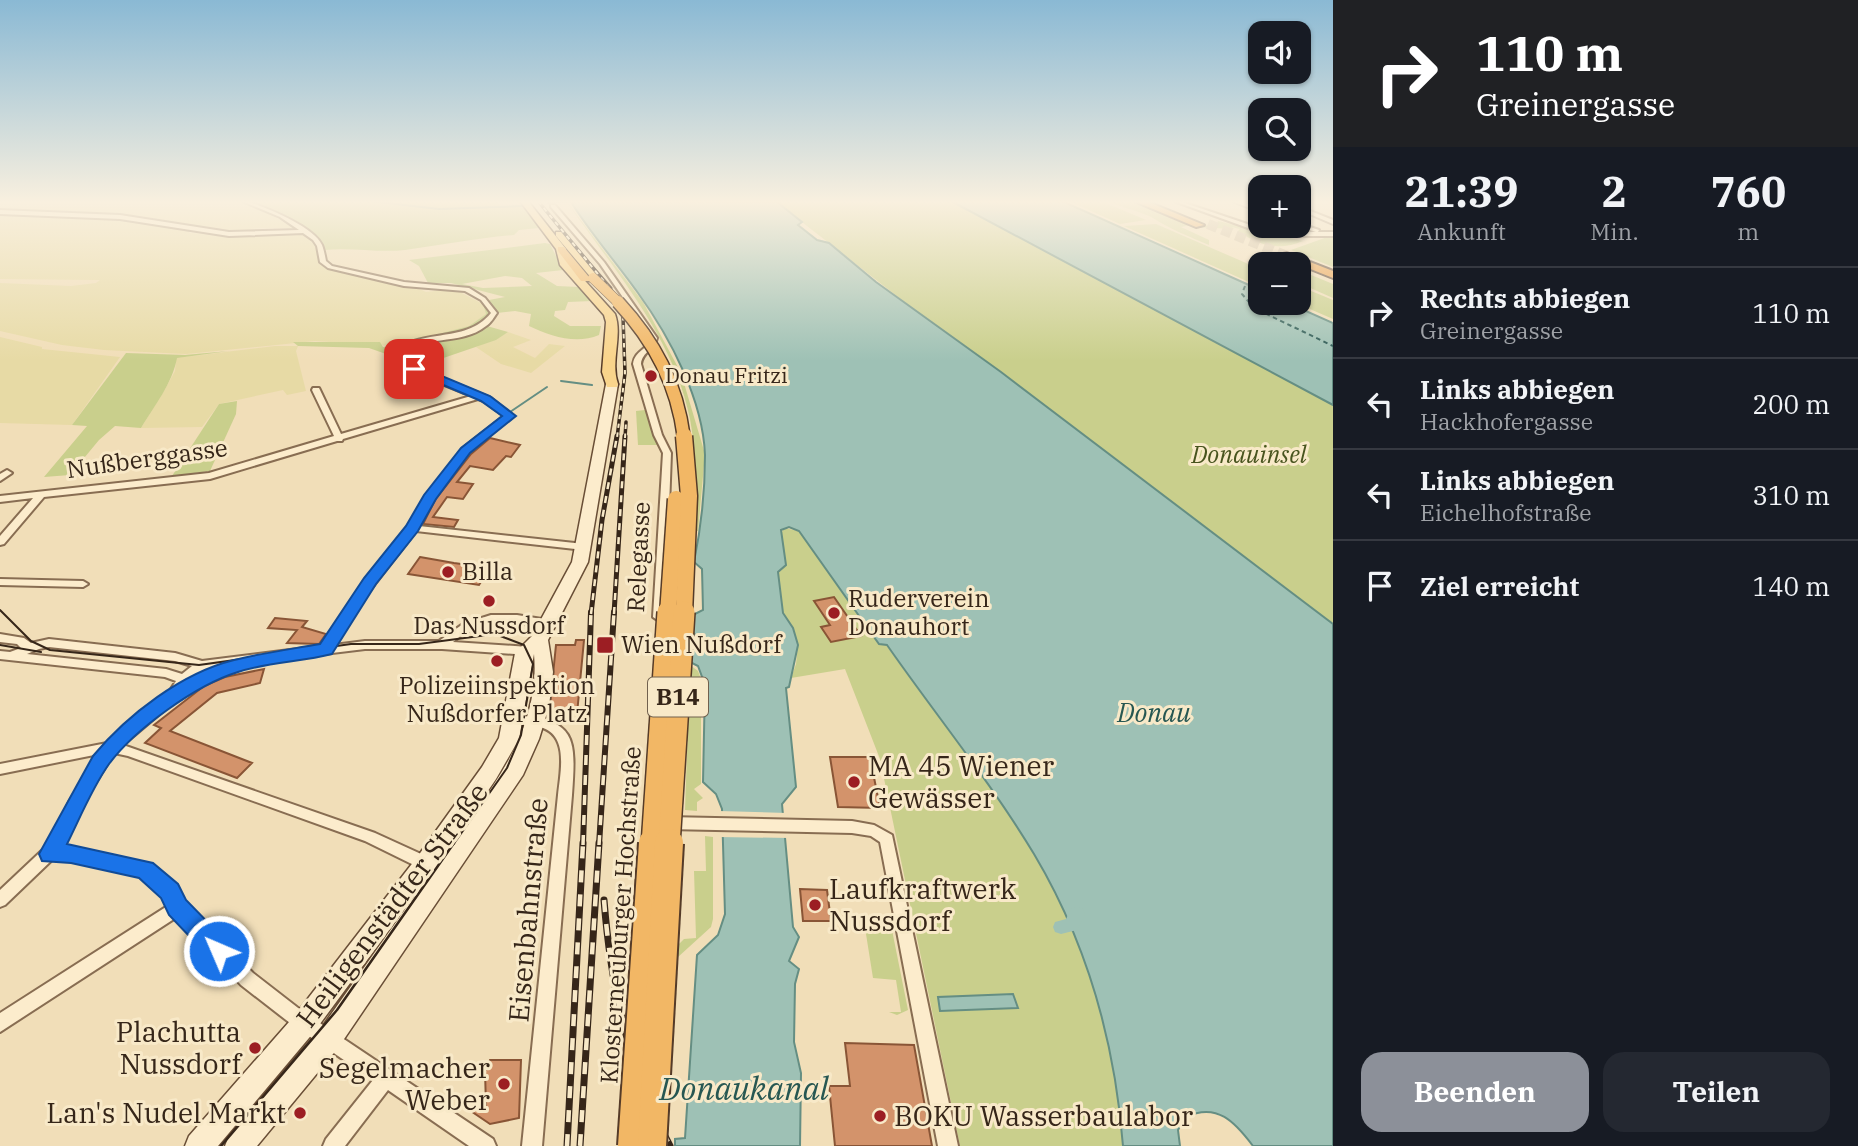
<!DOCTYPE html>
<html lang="de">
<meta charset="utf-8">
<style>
:root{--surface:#171b24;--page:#242831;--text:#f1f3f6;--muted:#9ea1a6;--line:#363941;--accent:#8c9099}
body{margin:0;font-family:"IBM Plex Serif",serif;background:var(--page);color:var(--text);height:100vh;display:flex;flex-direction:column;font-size:26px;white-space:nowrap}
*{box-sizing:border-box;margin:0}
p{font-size:23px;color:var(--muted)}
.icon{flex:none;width:38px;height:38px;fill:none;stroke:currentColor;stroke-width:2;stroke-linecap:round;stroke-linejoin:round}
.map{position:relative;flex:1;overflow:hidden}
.side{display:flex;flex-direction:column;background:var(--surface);width:525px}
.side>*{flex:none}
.guide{background:#202124;color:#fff;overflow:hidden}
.controls{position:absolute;left:1248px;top:21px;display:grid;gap:14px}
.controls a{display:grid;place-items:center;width:63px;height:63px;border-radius:14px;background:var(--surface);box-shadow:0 2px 5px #0004;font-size:35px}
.pin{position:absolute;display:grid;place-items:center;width:60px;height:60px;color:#fff;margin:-30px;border-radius:14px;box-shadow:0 4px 10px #0006}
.me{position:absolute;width:77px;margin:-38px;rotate:315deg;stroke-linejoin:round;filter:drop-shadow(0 0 5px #0008)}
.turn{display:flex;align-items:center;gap:24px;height:147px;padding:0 28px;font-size:32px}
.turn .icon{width:91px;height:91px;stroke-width:2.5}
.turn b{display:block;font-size:49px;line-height:60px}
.eta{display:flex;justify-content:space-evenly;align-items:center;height:119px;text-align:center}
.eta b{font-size:42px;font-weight:700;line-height:49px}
.cta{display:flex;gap:14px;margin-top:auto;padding:14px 28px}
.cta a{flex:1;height:80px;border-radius:21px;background:var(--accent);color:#fff;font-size:28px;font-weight:700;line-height:80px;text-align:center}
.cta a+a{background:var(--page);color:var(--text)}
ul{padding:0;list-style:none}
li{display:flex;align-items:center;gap:21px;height:91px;padding:0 28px;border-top:2px solid var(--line)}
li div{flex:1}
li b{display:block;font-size:26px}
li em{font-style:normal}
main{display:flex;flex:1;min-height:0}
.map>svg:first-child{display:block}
.farmland{fill:#e7daa5}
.green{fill:#c9cf8c;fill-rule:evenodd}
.water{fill:#9ec1b5;stroke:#658e83;stroke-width:2}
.pier{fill:#f1deb8}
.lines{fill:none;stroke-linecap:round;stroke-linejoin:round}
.stream{stroke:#658e83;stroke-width:2}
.canal{fill:#9ec1b5;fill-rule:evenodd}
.ferry{stroke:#275752;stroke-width:2;stroke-dasharray:4.5 3.5;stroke-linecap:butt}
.building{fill:#d3936b;stroke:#895536;stroke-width:2}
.motorway-tunnel{stroke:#ccb998;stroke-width:10;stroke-dasharray:10 5;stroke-linecap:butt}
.minor-casing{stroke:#886d52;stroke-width:4}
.secondary-casing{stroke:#694e36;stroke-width:3}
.primary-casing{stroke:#553b28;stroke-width:3}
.trunk-casing{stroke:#553b28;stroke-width:3}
.motorway-casing{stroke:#553b28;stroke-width:4}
.minor{fill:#fceccc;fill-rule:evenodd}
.secondary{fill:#fceccc;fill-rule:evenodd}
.primary{fill:#f9d48b;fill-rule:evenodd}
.trunk{fill:#f2b765;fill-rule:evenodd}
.motorway{fill:#ea9a3f;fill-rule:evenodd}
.tram-far1{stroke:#362619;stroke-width:2}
.tram{stroke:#362619;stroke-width:2.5}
.rail-far3-casing{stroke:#362619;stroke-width:3.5}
.rail-far2-casing{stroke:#362619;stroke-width:5}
.rail-far1-casing{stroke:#362619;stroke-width:6}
.rail-casing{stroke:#362619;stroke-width:7}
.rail-far3{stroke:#f8e9c8;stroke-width:2;stroke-dasharray:4.5;stroke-linecap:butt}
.rail-far2{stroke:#f8e9c8;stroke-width:2.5;stroke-dasharray:7;stroke-linecap:butt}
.rail-far1{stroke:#f8e9c8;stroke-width:3.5;stroke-dasharray:10;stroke-linecap:butt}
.rail{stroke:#f8e9c8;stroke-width:4.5;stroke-dasharray:12;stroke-linecap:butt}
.trunk-bridge-far4-casing{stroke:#553b28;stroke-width:11;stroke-linecap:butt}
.trunk-bridge-far3-casing{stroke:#553b28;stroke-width:15;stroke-linecap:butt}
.trunk-bridge-far2-casing{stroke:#553b28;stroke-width:19;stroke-linecap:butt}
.trunk-bridge-far1-casing{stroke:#553b28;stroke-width:24;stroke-linecap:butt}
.trunk-bridge-casing{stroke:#553b28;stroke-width:32;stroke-linecap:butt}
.trunk-bridge-far4{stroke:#f2b765;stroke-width:10}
.trunk-bridge-far3{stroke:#f2b765;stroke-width:12}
.trunk-bridge-far2{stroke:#f2b765;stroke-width:16}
.trunk-bridge-far1{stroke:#f2b765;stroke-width:21}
.trunk-bridge{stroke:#f2b765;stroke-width:28}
.route{fill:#1a73e8;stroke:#114b97;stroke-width:2}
.poi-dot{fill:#9c1e23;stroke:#f8e9c8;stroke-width:2.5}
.labels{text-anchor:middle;stroke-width:6;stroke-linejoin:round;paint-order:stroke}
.far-poi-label{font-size:21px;fill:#362619;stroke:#f8e9c8;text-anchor:start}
.shield{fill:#f8e9c8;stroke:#70604e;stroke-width:2}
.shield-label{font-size:23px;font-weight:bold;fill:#362619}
.park-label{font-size:24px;font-style:italic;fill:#48541e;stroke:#f8e9c8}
.street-label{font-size:24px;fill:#362619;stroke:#f8e9c8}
.poi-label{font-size:24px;fill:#362619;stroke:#f8e9c8;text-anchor:start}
.water-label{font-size:26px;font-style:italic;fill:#275752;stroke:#f8e9c8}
.near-poi-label{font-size:28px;fill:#362619;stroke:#f8e9c8;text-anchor:start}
.near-street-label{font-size:28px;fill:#362619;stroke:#f8e9c8}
.near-water-label{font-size:32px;font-style:italic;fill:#275752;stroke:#f8e9c8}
</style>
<main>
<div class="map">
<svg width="1333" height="1146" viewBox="0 0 1333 1146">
<rect width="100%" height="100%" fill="#f1deb8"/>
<g class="farmland">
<polygon points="0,201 238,201 257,206 293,228 250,228 307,235 318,249 319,263 329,269 415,287 426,292 454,289 483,304 486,314 469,326 391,346 315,341 186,354 104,350 62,345 0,331 0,283 71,286 96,283 100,280 0,279 0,214 108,217 192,229 189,233 229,235 127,216 0,211"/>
<polygon points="508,332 531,340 513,347 535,358 549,344 565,346 531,373 501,364 476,347"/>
<polygon points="0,337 42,347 42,349 120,357 72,425 0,423"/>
<polygon points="275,346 298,346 296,351 306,391 287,395 283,390 219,404 202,427 141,428 164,391 175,371 176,358"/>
</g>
<g class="green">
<path d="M245,201H497L501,207L522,205L539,228L519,230L514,235C478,238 442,245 405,250C378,253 352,247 324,250C317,231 264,207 245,201Z"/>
<polygon points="775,201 951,201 1333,405 1333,624 1001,372 907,304"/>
<polygon points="1069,201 1101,201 1146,220 1120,224"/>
<path d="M1106,201H1131L1190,225L1181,227L1209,240V245C1190,237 1170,229 1153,218C1145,213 1118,206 1106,201Z"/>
<path d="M567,202L643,302L681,373L705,454L698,531H695C696,494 697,457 690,419C674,337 613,269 567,202Z"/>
<path d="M1218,221L1303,241C1280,251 1259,246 1238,231L1240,229L1232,227L1234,229L1195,227L1217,224Z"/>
<polygon points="1156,224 1260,269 1260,287 1124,226"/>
<polygon points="1333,235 1333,267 1291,250"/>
<path d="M545,243L550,244L563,270L536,273L557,286L579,287L592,301L568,302L565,310L555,311L554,316L570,326H601L599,335C576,345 550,336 529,326L531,314L515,311L497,313L487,326L508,332L496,340L420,366L369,348L298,346L293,342H380L383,347L391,346L469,326L486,314L483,304L490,305L489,300L505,297L451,283H428L419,266L409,260ZM505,276L522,278L532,286L483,288L462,284Z"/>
<polygon points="1299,270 1333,284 1333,298 1299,283"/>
<polygon points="1299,286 1333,300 1333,319 1296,303"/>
<path d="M229,351L177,358C172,384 155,405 141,428L115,426L99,440L70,475L44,477L87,426L72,425L126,353L185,355Z"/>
<polygon points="237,401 236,414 210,471 172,476 219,404"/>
<polygon points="645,410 659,445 638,445 636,411"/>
<path d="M784,528L799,531L879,644L886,645C935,714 990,781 1034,854C1087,943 1115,1043 1123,1146H960L880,759L845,669L791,678L796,664L798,645L793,628L783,613L778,572L786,565L781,534Z"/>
<polygon points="690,665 698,671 701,679 701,784 694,789 703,798 697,802 697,811 685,810"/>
<polygon points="705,836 713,837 713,919 711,927 678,957 679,944 684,939 696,938 694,871 706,871"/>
<polygon points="880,920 890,920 908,1010 897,1015 889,1012 901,1012 896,980 873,978 866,934 872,922"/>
</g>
<g class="water">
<path d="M566,201L777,202L802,222L798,225L817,240L829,243L876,282L1001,372L1333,624V1146H1253C1235,1122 1217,1102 1186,1117L1178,1130L1180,1146H1123C1115,1043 1087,943 1034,854C990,781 935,714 887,645L879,644L799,531L789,527L781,530L786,565L778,572L783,613L793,628L798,645L789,687L786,688L796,787L782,804L793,927L799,937L789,961L799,969L795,984L794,1042L801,1073L800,1146H675V1139L685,1138L697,955L718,935L725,914L722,809L716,794L703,782L705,685L698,666L690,662L691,641L697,636L692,632L693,615L703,610L702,569L694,562C701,528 705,491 705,455C703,400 670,337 638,293C616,262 591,234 571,202Z"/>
<polygon points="951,201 1062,201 1260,290 1260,303 1288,303 1333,323 1333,405"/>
<polygon points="1013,994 1018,1008 940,1011 938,997"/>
</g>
<polygon class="pier" points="719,811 787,813 789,838 719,837"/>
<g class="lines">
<g class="stream">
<polyline points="370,201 439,209 522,206"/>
<polyline points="548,203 569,201"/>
<polyline points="561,381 592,385"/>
<polyline points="510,412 547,387"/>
</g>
<polygon class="canal" points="1077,907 1083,909 1085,914 1077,930 1061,934 1055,932 1053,927 1055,922 1066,919 1071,909"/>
<polyline class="ferry" points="1245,286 1242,294 1254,308 1333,346"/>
</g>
<g class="building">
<polygon points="490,438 520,445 511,457 506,456 493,470 470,466 457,482 473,484 463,499 447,497 433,517 458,520 454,527 423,524 435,500 471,454"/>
<polygon points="420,557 454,563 490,568 479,585 408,574"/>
<polygon points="834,597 861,636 831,642 821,627 830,625 814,601"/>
<polygon points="275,618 307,621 302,627 326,634 319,644 287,643 297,630 268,628"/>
<polygon points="576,640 584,640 577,714 549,714 556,645 575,645"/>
<polygon points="264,669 260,683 217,693 170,731 252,763 237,778 145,743 161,728 154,725 204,686 225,677"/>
<polygon points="830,757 870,757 880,808 838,807"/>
<polygon points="800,889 827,890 831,921 803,921"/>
<polygon points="845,1043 914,1045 932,1146 835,1146 829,1086 850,1086"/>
<polygon points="490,1060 521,1060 519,1118 490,1124 468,1109 486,1106 485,1071"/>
</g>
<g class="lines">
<polyline class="motorway-tunnel" points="1208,224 1287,256"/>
<defs>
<g id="minor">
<path d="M242,201H247C266,208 313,226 322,245C324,250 325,256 326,261L332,266L404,282L469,288L485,298L497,313C494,317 491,323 486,326C460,347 421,333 396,357L406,363L491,398L513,416L469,452L433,499L419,526L584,544L589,547L584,550L416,531L364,598L334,645L365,641H439L463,624L491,615H517L548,620L554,624L548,628C512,621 483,616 453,642L529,647L533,648L535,651L533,654L529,655L442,649H365L241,664L240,669L205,682L175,701L123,745L375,833L432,859L434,864L432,869L427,870L422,869L365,841L128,756L114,753L80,808L63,848H71L150,865L175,886L183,903L253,973L302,1011L493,1139L496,1146H469L388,1090L345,1146H323L326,1139L373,1080L290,1023L241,985L177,917L0,1032V1013L169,905L165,896L141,876L71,860H52L5,905L0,907V890L51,842L69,802L99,754L0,774V764L107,743L167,695L176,681L165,677L0,659V651L10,652L21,648L17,644L0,642V634L24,638L31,643L49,639L175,653L202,661L321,646L356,594L409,527L426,496L463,448L504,416L485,402L478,399L343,439L342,441H337L210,479L44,497L4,544L0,545V536L33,498L0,502V496L209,473L334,436L312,390L313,388H319L320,390L341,434L471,396L400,367L388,357C418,325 464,346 491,313L481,300L465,291L404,286L328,268L320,262L317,246L313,240L303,233L229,236L120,219L0,214V210L120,215L229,232L299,230L280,217ZM49,647L175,661L192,666L182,674L166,669L27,654L39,649ZM222,667L197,676L193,678L205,669Z"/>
<polygon points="1174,201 1179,201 1271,232 1316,232 1298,226 1298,223 1319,230 1318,232 1333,232 1333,236 1270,236"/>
<polygon points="1232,201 1260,201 1260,202 1245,203 1260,208 1260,212"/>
<path d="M551,205H555L604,262L657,338C655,349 642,352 641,364L662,435L671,453L665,617L659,621L653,617L663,453L654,435L633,364C635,350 648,350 651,338L600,264L551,207Z"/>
<polygon points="1298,206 1333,220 1333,224 1298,209"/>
<polygon points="7,470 12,473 0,481 0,474"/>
<polygon points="0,579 83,581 88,584 83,587 0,585"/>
<path d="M513,715C577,719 576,738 572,795L542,1146H522L558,795C560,774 569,737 543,728C532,724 520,726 509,723L507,720L509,717Z"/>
<polygon points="667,817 852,821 874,825 892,835 958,1146 938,1146 880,842 871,836 852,833 667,829 662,827 660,823 662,819"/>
</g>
<path id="secondary" d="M612,381L618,384L588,562L548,640L553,672L549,706L539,739L523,775L338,1048L257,1146H225L229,1136L320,1030L418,891L314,1032L218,1146H185L189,1136L296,1014L418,856L482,767L499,738L515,653L532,636L572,562L606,384ZM534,654C541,731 490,790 449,848L496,779L519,739Z"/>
<g id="primary">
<path d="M520,201H528L566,249L568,262L615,314C623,336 610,361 618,384L617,387H607L602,372L606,322L604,315L560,265L556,249Z"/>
<polygon points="556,232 562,232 611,288 611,292 603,292 556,236"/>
</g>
<polygon id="trunk" points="558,247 564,247 589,277 589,281 581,281 558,251"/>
<g id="motorway">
<polygon points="1134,201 1146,201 1204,225 1196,227"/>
<polygon points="1287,253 1333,271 1333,278 1283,258 1283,254"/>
</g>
</defs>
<use href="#minor" class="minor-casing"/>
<use href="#secondary" class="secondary-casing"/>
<use href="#primary" class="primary-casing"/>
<use href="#trunk" class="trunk-casing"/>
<use href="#motorway" class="motorway-casing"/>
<use href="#minor" class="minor"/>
<use href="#secondary" class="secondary"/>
<use href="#primary" class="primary"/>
<use href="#trunk" class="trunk"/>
<use href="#motorway" class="motorway"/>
<g class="tram-far1">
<polyline points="0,610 31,641 50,650 199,665 351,644 419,644 495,634 524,645 533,664 521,735 507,768 453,845"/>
<polyline points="0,645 41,652"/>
</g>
<polyline class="tram" points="221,1146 337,1010 454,843"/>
<defs>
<g id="rail-far3">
<polyline points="538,201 616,296 623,317 625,373 617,438"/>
<polyline points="625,438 626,422"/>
</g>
<g id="rail-far2">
<polyline points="591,614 602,520 617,436"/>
<polyline points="614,614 625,436"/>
</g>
<g id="rail-far1">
<polyline points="583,845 591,612"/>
<polyline points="599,845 614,612"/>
</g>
<g id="rail">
<path d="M604,900C611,988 628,1067 670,1146"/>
<polyline points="567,1146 583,843"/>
<polyline points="580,1146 599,843"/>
</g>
</defs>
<use href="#rail-far3" class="rail-far3-casing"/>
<use href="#rail-far2" class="rail-far2-casing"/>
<use href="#rail-far1" class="rail-far1-casing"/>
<use href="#rail" class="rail-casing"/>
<use href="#rail-far3" class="rail-far3"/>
<use href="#rail-far2" class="rail-far2"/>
<use href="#rail-far1" class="rail-far1"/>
<use href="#rail" class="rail"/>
<defs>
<polyline id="trunk-bridge-far4" points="593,278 620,304"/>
<path id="trunk-bridge-far3" d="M618,302C655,342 677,384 684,438"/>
<g id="trunk-bridge-far2">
<polyline points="668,614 676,499"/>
<polyline points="684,614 689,496 684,436"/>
</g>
<g id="trunk-bridge-far1">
<polyline points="652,845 668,612"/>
<polyline points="669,845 684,612"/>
</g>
<g id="trunk-bridge">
<polyline points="632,1146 653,843"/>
<polyline points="652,1146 669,843"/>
</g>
</defs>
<use href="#trunk-bridge-far4" class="trunk-bridge-far4-casing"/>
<use href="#trunk-bridge-far3" class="trunk-bridge-far3-casing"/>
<use href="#trunk-bridge-far2" class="trunk-bridge-far2-casing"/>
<use href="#trunk-bridge-far1" class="trunk-bridge-far1-casing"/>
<use href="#trunk-bridge" class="trunk-bridge-casing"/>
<use href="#trunk-bridge-far4" class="trunk-bridge-far4"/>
<use href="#trunk-bridge-far3" class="trunk-bridge-far3"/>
<use href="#trunk-bridge-far2" class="trunk-bridge-far2"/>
<use href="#trunk-bridge-far1" class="trunk-bridge-far1"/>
<use href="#trunk-bridge" class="trunk-bridge"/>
</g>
<linearGradient id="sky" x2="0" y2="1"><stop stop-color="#8ab9d4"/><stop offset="0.56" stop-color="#f9f0df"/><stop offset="1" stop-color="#f9f0df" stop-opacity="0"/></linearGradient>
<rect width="1333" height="361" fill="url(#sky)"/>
<path class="route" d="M410,366H418L490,396L516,416L470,453L436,499L418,531L376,584L332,654C301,662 268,662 238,672C196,685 135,729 109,764C92,788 80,818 67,844L153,863L178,884L186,900L228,943L232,951L228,959L219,963L211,959L169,915L161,898L139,878L71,863L42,861L39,854L93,756C128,714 182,673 234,660C262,653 292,649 320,644L364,578L406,526L424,495L461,448L502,416L481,401L410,371Z"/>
<g class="poi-dot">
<circle cx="651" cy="376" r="7"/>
<circle cx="448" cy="572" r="7"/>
<circle cx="489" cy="601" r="7"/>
<circle cx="834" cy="613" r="7"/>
<rect x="596" y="636" width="18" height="18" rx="3.5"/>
<circle cx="497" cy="661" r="7"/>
<circle cx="854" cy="782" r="7"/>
<circle cx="815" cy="905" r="7"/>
<circle cx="255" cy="1048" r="7"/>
<circle cx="504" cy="1084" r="7"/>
<circle cx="300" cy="1113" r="7"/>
<circle cx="880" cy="1116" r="7"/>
</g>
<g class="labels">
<g class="far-poi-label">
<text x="665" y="383">Donau Fritzi</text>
</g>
<rect class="shield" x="648" y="677.5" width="60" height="39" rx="5"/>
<g class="shield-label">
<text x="678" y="705">B14</text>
</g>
<g class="park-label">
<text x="1249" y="463">Donauinsel</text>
</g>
<g class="street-label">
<text transform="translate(147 459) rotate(-8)" y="8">Nußberggasse</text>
<text transform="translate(639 557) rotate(-87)" y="8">Relegasse</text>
<text transform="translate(621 915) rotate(-86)" y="8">Klosterneuburger Hochstraße</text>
</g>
<g class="poi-label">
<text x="462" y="580">Billa</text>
<text x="848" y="607">Ruderverein<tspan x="848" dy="28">Donauhort</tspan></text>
<text x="489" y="634" text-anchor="middle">Das Nussdorf</text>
<text x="621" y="653">Wien Nußdorf</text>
<text x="497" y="694" text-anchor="middle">Polizeiinspektion<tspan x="497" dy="28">Nußdorfer Platz</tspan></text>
</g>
<g class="water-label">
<text x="1154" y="722">Donau</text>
</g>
<g class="near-poi-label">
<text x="868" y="776">MA 45 Wiener<tspan x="868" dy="32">Gewässer</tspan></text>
<text x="829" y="899">Laufkraftwerk<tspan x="829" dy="32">Nussdorf</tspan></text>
<text x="241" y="1042" text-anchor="end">Plachutta<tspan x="241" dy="32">Nussdorf</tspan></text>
<text x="490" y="1078" text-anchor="end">Segelmacher<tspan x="490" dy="32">Weber</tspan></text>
<text x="286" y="1123" text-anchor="end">Lan's Nudel Markt</text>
<text x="894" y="1126">BOKU Wasserbaulabor</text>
</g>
<g class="near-street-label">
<text transform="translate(392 905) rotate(-53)" y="10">Heiligenstädter Straße</text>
<text transform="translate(528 910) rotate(-85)" y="10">Eisenbahnstraße</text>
</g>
<g class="near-water-label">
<text x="744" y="1100">Donaukanal</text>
</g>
</g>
</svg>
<div class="controls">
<a><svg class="icon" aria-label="sound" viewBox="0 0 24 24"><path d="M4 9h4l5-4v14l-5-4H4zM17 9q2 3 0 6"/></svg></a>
<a><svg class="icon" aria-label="search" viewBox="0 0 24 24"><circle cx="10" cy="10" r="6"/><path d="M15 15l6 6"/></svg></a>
<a>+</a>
<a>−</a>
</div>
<div class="pin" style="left:414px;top:369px;background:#d93025"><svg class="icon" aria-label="arrive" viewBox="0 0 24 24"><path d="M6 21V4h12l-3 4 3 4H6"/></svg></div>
<svg class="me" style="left:219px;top:951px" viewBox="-20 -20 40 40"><circle r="17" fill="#1a73e8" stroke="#fff" stroke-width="3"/><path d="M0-11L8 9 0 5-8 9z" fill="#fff"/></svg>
</div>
<section class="side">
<div class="guide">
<div class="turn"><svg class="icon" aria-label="right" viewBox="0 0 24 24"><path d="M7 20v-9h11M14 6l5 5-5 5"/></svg><div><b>110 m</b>Greinergasse</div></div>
</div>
<div class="eta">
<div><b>21:39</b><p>Ankunft</p></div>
<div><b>2</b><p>Min.</p></div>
<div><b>760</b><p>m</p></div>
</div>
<ul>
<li><svg class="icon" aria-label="right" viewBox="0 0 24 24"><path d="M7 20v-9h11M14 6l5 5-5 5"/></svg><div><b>Rechts abbiegen</b><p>Greinergasse</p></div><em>110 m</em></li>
<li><svg class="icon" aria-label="left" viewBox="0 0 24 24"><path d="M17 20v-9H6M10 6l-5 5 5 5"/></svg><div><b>Links abbiegen</b><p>Hackhofergasse</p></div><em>200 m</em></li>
<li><svg class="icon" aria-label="left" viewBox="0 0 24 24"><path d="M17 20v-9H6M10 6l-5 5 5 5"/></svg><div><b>Links abbiegen</b><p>Eichelhofstraße</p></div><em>310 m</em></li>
<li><svg class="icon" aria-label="arrive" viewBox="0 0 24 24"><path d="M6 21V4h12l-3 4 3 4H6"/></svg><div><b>Ziel erreicht</b></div><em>140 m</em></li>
</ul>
<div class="cta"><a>Beenden</a><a>Teilen</a></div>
</section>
</main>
